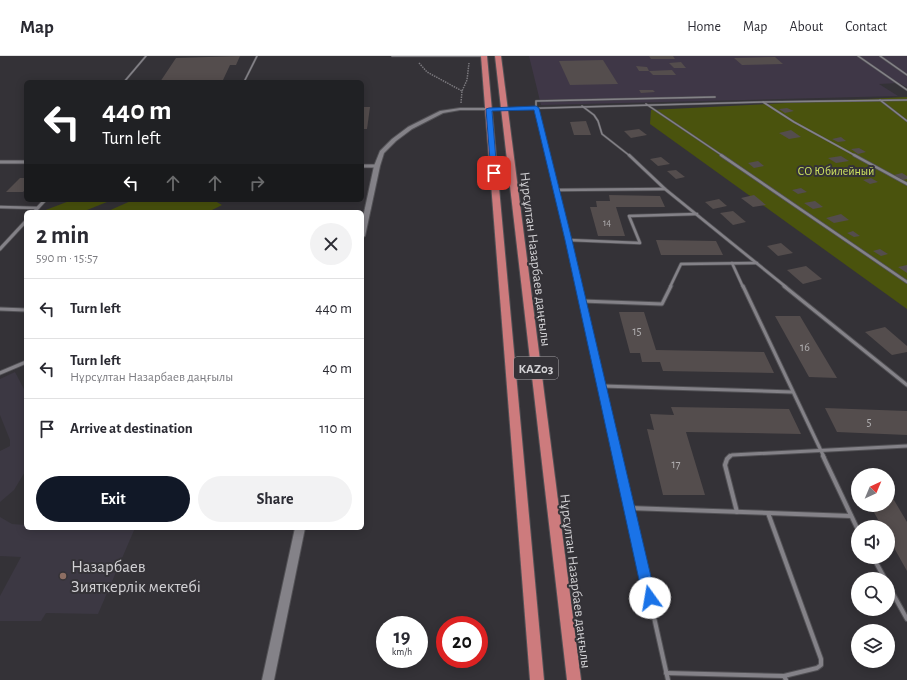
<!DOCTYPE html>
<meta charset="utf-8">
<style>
:root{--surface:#fff;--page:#f2f2f3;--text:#2b2b33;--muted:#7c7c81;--line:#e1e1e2;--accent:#111827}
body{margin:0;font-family:"Alegreya Sans",sans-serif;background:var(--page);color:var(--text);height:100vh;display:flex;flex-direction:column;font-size:15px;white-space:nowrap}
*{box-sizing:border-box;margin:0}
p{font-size:13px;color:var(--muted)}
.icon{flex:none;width:22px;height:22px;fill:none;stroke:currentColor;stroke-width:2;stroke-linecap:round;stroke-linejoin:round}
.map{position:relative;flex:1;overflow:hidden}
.drawer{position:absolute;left:24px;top:154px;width:340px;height:320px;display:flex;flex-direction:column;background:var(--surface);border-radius:6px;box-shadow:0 2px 10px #0003}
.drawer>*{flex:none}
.guide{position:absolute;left:24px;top:24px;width:340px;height:122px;border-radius:6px;box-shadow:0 2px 10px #0003;background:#202124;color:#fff;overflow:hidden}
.needle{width:26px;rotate:44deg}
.tools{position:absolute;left:851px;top:412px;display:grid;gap:8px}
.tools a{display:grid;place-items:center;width:44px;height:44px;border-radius:50%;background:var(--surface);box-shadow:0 2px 10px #0003;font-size:20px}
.speed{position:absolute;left:376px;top:560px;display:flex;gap:8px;font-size:20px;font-weight:700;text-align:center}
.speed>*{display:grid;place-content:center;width:52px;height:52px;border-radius:50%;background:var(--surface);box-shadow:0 2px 10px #0003;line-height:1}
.speed small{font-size:10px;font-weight:400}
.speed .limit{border:6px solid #d22;background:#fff;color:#111}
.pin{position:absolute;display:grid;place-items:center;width:34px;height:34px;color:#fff;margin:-17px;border-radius:8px;box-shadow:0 2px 6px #0006}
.me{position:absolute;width:44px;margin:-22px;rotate:347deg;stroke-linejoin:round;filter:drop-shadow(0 0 3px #0008)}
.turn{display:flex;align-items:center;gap:14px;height:84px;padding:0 12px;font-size:18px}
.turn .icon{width:52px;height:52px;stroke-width:2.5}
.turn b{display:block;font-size:28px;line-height:34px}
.lanes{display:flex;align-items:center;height:38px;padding:0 12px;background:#0003;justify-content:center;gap:20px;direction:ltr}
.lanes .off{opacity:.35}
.round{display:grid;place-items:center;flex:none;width:42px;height:42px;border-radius:21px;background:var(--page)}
.head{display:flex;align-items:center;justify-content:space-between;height:68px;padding:0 12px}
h1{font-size:24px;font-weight:600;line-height:30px}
.button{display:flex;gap:8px;margin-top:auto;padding:8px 12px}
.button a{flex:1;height:46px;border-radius:24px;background:var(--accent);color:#fff;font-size:16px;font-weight:600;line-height:46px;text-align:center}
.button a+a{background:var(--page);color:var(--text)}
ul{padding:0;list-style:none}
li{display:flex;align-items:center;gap:12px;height:60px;padding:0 12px;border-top:1px solid var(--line)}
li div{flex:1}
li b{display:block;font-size:15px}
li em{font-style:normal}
header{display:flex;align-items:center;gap:24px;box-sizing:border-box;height:56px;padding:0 20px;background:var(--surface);border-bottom:1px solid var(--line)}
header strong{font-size:19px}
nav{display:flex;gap:22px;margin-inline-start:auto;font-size:14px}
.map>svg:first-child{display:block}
.industrial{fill:#3f3747}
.built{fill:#3c3843}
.green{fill:#4a530d}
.building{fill:#544d4d}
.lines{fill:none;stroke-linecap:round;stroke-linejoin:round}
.lane-far3-casing{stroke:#525155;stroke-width:2.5}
.lane-far2-casing{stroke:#525155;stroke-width:4}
.lane-far1-casing{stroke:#525155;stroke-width:5}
.lane-casing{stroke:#525155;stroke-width:6}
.street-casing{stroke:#525155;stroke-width:4.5}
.secondary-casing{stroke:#525155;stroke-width:2}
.primary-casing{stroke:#525155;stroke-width:2}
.path{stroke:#7a787d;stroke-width:1.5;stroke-dasharray:1.5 1;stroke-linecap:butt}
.lane-far3{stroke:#848288;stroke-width:1.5}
.lane-far2{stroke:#848288;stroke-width:2.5}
.lane-far1{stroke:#848288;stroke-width:3}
.lane{stroke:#848288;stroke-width:4}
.street{stroke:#848288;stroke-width:3}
.secondary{fill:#848288;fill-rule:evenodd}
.primary{fill:#cd7b7d;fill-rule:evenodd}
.route{fill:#1a73e8;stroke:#114b97}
.education-dot{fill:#8d6e63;stroke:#343237;stroke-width:1.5}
.labels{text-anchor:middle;stroke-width:4;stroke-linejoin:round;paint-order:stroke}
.far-number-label{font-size:10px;fill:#b2b0b2}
.far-park-label{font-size:12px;fill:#cce05f;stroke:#343237}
.number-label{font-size:12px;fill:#b2b0b2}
.shield{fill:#343237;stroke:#a3a1a5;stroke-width:1}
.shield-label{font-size:13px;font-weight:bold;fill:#d2d1d4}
.street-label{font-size:14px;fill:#d2d1d4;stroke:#343237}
.near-poi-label{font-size:17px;fill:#d2d1d4;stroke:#343237;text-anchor:start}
</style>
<header>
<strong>Map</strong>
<nav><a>Home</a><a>Map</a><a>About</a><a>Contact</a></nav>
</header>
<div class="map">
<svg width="907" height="624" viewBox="0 0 907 624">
<rect width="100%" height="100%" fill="#343237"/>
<polygon class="industrial" points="529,0 907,0 907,31 899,27 879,28 898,40 541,49"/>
<g class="built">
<polygon points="15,316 26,337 26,414 14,434 0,446 0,395 10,390 10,384 0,359 0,323"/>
<polygon points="0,461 12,468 26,469 26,472 135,472 98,558 46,557 41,565 0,565 0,540 21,501 0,500"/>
</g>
<g class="green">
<polygon points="907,41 907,253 650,68 651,54"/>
<polygon points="72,144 104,144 107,146 82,156 43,155"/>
<polygon points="133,144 213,144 222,149 208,156 106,156"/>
</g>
<g class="building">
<polygon points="240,0 236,9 230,9 223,24 160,26 176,2"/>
<polygon points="649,0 673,0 675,3 651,3"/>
<polygon points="775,1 783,8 742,9 734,2"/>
<polygon points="603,4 618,28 570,29 559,5"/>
<polygon points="681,6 686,12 674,12 669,7"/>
<polygon points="636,10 647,11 649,15 672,14 676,19 653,19 649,15 639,15"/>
<polygon points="639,34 653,34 655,36 641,37"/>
<polygon points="362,51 370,51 367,73 362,73"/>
<polygon points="787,52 794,55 785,57 779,53"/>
<polygon points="586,65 591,79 574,79 570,66"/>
<polygon points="639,73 647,79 631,82 624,75"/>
<polygon points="791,74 801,81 789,83 779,77"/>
<polygon points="841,81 846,85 838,86 832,83"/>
<polygon points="859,92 866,96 858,98 851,93"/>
<polygon points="841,100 849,105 836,107 828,102"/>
<polygon points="661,101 670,108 658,110 650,103"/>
<polygon points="758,105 764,110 754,112 748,107"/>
<polygon points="676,114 685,121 676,123 667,115"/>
<polygon points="902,117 907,120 907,123 903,124 894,119"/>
<polygon points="20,122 26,122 26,133 23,136 6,136"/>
<polygon points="871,122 878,126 870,128 863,124"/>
<polygon points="801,132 807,136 798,138 792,134"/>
<polygon points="609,139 660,140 665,151 616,151 625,180 598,180 590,151 597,151 596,145 610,145"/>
<polygon points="754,139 766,149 753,151 741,142"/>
<polygon points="719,143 727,150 713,153 705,146"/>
<polygon points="815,145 823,151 813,153 804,147"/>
<polygon points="733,155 746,166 733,169 720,157"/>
<polygon points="841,158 849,164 834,167 826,162"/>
<polygon points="853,175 860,180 854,181 847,177"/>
<polygon points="656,184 716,185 723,199 661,199"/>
<polygon points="781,187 793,197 778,200 767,190"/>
<polygon points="880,193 888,198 881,200 873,195"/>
<polygon points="907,209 907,217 898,211"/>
<polygon points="806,210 822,223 803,228 787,214"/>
<polygon points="619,256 644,256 656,294 764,296 774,317 663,315 660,306 642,306 640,297 630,297"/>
<polygon points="775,260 800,260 837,322 809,321"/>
<polygon points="885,271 907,290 907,296 892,299 865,276"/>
<polygon points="671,351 789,353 801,378 686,376 705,439 663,439 647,373 654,374 650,358 674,359"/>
<polygon points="825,352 907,355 907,379 837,376"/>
<polygon points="888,434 907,466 907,515 888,481 888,471 882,471 870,449 888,449"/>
</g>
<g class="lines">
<defs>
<g id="lane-far3">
<polyline points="392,0 484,0"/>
<polyline points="858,0 907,34"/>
<polyline points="880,0 907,19"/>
<polyline points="124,26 146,0"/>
<polyline points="244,26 257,0"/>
<polyline points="880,44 907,65"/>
<polyline points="763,46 794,66 856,100"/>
<polyline points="646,48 723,100"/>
<polyline points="582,50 594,59 598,65 602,78 630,100"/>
<polyline points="505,53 763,46 907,44"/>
<polyline points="548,100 536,52 536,45 715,41"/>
</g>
<g id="lane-far2">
<polyline points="548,99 579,231"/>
<polyline points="629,99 665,133 786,231"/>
<polyline points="721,99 907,226"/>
<polyline points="854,99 907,128"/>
<polyline points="556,134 665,133"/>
<polyline points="0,151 38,152"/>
<polyline points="569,184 640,187 629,160 697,158"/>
<polyline points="732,207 743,231"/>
<polyline points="670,231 681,208 757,207"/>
</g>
<g id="lane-far1">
<polyline points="579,230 618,401"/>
<polyline points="743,230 824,401"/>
<polyline points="784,230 907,329"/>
<polyline points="582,245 662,248 671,230"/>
<polyline points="0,253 26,254"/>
<polyline points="0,317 26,306"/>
<polyline points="602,330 792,336"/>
<polyline points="729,401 732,399 907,390"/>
</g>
<g id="lane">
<polyline points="618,400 668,624"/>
<polyline points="730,400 727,403 725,409 737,456"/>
<polyline points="823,400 858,474"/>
<polyline points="629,452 851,460"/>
<polyline points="768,457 821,603 821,609 817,612 784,620"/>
<polyline points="873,501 885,523"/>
<polyline points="888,529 907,563"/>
<polyline points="666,617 784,620 786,624"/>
</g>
<g id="street">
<polyline points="0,106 26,106"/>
<polyline points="362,110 377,110"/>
<polyline points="34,156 45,144"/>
<polyline points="0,193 26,165"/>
</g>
<g id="secondary">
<polygon points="460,52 489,52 491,53 489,54 460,54 443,57 412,73 396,85 384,97 380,110 365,180 362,182 362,166 374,110 380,95 392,83 408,71 440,55"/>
<polygon points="295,472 305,472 274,624 262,624"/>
</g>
<g id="primary">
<polygon points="481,0 487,0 544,624 530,624"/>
<polygon points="495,0 501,0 581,624 567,624"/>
</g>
</defs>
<use href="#lane-far3" class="lane-far3-casing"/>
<use href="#lane-far2" class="lane-far2-casing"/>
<use href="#lane-far1" class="lane-far1-casing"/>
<use href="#lane" class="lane-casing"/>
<use href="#street" class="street-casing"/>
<use href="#secondary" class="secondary-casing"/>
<use href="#primary" class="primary-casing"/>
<g class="path">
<polyline points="419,7 427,16 462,35"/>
<polyline points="461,47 462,35 467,24 469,7"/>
</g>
<use href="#lane-far3" class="lane-far3"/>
<use href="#lane-far2" class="lane-far2"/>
<use href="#lane-far1" class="lane-far1"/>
<use href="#lane" class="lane"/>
<use href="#street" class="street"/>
<use href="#secondary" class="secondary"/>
<use href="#primary" class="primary"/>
</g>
<polygon class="route" points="536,50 539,52 572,184 656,542 654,546 650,548 645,546 643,542 565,184 534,54 492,55 497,117 494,119 491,117 486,53 489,52"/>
<circle class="education-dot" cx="63" cy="520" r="4"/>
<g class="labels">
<g class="far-number-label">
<text x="607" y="170">14</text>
</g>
<g class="far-park-label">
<text x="836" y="119">СО Юбилейный</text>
</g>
<g class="number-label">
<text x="637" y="279">15</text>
<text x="805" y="295">16</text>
<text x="869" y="370">5</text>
<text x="676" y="412">17</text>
</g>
<rect class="shield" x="514" y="301" width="44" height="22" rx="3"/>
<g class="shield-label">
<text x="536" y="317">KАZ03</text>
</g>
<g class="street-label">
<text transform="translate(536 203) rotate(83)" y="5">Нұрсұлтан Назарбаев даңғылы</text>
<text transform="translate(576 525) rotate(83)" y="5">Нұрсұлтан Назарбаев даңғылы</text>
</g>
<g class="near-poi-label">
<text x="71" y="516">Назарбаев<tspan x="71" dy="20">Зияткерлік мектебі</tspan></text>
</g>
</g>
</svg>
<div class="tools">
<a><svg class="needle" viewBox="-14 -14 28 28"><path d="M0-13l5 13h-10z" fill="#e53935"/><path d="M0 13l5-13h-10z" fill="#7c7c81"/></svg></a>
<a><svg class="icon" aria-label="sound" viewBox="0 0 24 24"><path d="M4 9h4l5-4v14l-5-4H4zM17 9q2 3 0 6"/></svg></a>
<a><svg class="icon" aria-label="search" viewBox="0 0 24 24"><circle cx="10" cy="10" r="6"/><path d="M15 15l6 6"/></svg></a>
<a><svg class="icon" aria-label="layers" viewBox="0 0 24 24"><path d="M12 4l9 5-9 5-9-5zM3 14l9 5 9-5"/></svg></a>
</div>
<div class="speed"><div>19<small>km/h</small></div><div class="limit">20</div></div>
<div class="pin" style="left:494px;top:117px;background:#d93025"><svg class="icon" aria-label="arrive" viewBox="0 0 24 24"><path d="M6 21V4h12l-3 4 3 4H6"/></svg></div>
<svg class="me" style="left:650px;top:542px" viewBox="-20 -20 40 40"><circle r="19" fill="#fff"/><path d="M0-13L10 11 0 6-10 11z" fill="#1a73e8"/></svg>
<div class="guide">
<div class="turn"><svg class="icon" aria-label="left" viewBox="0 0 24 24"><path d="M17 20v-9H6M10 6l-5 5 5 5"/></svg><div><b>440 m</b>Turn left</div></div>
<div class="lanes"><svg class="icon" aria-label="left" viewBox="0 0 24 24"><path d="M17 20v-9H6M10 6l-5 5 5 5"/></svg><svg class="icon off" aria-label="ahead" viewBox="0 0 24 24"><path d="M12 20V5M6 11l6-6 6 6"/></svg><svg class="icon off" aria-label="ahead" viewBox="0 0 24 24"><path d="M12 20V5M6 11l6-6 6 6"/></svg><svg class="icon off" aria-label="right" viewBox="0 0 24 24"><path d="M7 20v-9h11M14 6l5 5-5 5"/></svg></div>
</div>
<section class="drawer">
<div class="head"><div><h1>2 min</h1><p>590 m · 15:57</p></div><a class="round"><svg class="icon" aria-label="close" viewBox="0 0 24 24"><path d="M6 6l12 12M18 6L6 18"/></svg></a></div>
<ul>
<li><svg class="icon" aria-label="left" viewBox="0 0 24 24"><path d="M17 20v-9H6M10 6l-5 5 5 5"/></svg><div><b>Turn left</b></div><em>440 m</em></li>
<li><svg class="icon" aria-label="left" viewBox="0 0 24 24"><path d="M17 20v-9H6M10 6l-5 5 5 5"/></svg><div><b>Turn left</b><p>Нұрсұлтан Назарбаев даңғылы</p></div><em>40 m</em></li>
<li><svg class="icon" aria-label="arrive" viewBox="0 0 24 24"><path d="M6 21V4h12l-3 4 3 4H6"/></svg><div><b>Arrive at destination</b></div><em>110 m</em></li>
</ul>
<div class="button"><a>Exit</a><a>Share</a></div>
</section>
</div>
